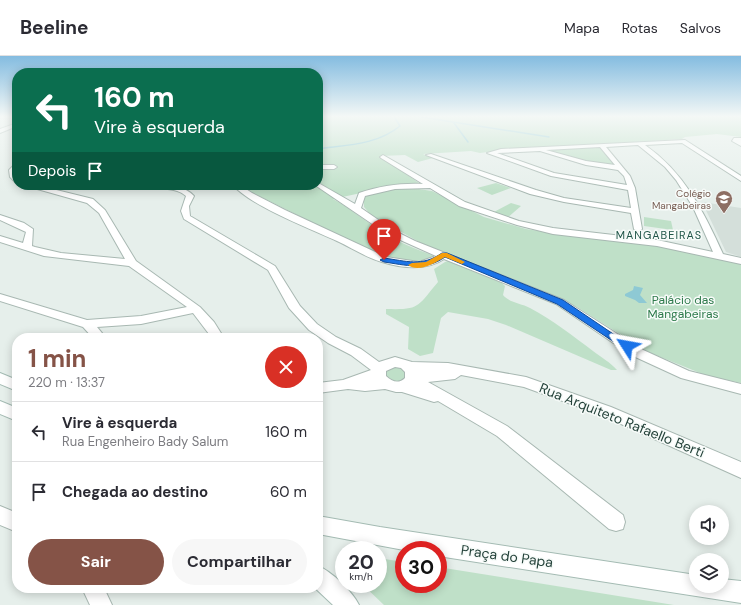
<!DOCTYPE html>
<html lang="pt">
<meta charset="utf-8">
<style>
:root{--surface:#fff;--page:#f7f7f7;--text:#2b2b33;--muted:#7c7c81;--line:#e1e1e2;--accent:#855347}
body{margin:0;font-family:"DM Sans",sans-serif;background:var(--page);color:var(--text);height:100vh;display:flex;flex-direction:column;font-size:15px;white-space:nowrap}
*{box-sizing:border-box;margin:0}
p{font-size:13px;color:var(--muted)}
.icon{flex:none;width:22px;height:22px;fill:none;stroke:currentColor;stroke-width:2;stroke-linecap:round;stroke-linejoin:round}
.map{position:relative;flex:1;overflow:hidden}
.panel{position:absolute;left:12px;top:277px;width:311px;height:260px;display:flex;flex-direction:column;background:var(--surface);border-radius:16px;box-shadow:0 2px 10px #0003}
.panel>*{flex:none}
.hud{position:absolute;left:12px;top:12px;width:311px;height:122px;border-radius:16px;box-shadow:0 2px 10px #0003;background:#0b6e4f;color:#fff;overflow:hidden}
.buttons{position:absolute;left:689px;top:449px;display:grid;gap:8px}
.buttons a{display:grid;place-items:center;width:40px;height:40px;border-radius:50%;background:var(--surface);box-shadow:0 2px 10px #0003;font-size:20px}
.speed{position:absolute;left:335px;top:485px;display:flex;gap:8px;font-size:20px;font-weight:700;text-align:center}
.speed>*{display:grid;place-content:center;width:52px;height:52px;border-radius:50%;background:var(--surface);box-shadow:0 2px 10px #0003;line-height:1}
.speed small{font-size:10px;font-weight:400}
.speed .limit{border:6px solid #d22;background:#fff;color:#111}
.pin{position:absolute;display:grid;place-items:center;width:34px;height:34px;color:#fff;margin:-41px -17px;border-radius:50% 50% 50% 0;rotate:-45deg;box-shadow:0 0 4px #0007}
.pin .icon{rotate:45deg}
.me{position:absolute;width:44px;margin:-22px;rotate:304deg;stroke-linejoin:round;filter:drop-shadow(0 0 3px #0008)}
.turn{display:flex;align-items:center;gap:14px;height:84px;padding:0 16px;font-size:18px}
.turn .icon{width:52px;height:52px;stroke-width:2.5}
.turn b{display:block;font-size:28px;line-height:34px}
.then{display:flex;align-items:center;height:38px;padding:0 16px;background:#0003;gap:8px;font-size:15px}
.round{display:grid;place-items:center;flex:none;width:42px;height:42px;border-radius:21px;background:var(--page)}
.headline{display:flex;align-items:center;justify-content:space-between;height:68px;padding:0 16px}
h1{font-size:24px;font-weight:700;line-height:30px;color:var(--accent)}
.action{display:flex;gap:8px;margin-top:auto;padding:8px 16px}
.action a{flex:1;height:46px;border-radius:24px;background:var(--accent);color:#fff;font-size:16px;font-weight:700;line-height:46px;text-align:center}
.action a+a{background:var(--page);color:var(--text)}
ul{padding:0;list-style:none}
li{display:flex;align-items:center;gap:12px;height:60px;padding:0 16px;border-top:1px solid var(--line)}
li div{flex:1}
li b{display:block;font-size:15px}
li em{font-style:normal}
header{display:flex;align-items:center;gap:24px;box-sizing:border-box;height:56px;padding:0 20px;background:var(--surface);border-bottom:1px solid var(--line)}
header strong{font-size:19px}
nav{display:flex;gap:22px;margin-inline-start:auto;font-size:14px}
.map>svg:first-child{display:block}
.built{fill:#d4dfda}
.green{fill:#bfe0c8}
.water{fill:#8ec9d4}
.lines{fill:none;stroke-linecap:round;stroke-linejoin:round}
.stream{stroke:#8ec9d4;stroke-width:1.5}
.street-casing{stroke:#a8b8b2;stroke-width:2}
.secondary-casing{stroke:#a4bbb3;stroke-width:2}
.street{fill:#fff;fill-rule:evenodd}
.secondary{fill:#fff;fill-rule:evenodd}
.route{fill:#1a73e8;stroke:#114b97}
.slow{fill:#f59e0b}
.labels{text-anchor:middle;stroke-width:3;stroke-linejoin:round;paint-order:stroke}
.far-education-label{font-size:10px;fill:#785e54;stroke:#f7fbf9;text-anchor:end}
.far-neighbourhood-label{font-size:11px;letter-spacing:1px;fill:#1f5548;stroke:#f7fbf9}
.park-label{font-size:12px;fill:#2d7a4b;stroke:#f7fbf9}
.near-street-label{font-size:14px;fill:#24423a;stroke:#f7fbf9}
</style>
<header>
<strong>Beeline</strong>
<nav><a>Mapa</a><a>Rotas</a><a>Salvos</a></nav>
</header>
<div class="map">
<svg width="741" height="549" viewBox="0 0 741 549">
<rect width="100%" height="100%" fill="#e6efeb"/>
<polygon class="built" points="702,146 741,152 741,201 726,196"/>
<g class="green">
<path d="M318,60H741V81L717,78L685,81L682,83L502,94L480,97L471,95L423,98L433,102L418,106L405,99L380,100L419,127L380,131L361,137L333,143C351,153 365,165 382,176C398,186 416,193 434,200L427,203L413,206L378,199L253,137L242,129H318Z"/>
<polygon points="596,90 601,92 616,109 588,107 545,94"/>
<polygon points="496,127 511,132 492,139 477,132"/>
<path d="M412,132L432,135L484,161L526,173L570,180L640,187L681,194L741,208V327L705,319L648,296L577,251L549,238L421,187L371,159L364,151V142C377,131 396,132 412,132Z"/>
<polygon points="511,147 521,150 507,162 492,157"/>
<polygon points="644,161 671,165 673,174 644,170"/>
<path d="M448,205L502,227L505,230L503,239C510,247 521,247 530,252C553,264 573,280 593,295C602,302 610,306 617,314H611L506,269L488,263L448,256L441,262L433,297L420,300L408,293L409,271L386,258V253C420,254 417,251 438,226L434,213L445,206Z"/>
<polygon points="399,309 409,317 402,327 388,325 384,315"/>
<polygon points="378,502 404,506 404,528 438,528 438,511 674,549 384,549 362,528 378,528"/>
</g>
<polygon class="water" points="634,230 643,232 640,239 647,247 639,247 635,244 625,240 625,238 633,234"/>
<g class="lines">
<g class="stream">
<polyline points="415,60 549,81"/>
<polyline points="454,67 468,86"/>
<path d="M318,93C346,89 377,89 400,70L395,62"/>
</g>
<defs>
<g id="street">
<polygon points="17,67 17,70 0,77 0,73"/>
<polygon points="734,82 741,82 741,90 732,85"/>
<path d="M685,84L741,120V125L682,87L645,89C684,116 704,156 723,198L741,202V208L657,190L553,178L517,169L459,150L430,132L395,133L365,140L361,152L393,174L415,185L564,244L641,293L689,315L741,328V338L681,322L631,299L556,248L444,203C427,215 401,212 382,206C367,202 352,192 337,185C311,173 251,150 233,129H240L252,137L285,154L386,201L419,206L436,200L387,178L315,129L320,128L355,148L359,137C380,130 401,127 423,128L381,102L380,101L383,99L465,146L519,165L553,172L657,184L713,196L693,151L676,124L665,111L638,89L606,91L630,120L635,132L642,173L638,176L634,173L631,157L564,146L530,138L426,99L431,98L536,134L564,142L631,152L628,134L551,120L487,97L501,93ZM600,91L615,109L586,105L546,94ZM540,95L586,109L618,114L624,120L627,129L554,117L497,97Z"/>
<polygon points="17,106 15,114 17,128 10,121 9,114"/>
<polygon points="318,109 334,109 337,111 334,113 318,113"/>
<polygon points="23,129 36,129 93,143 105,154 136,205 200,251 214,266 224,282 212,282 193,257 141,268 97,271 106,282 93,282 83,271 0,245 0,238 87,264 141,260 187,251 129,210 44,200 0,186 0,180 23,187 26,176 0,164 0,159 24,167 33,173 32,190 35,191 61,197 125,203 99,157 87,147"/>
<path d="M142,129C159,129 181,126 194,140L189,150L190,160L275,210L300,250L317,268L336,281L361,293L379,306L395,301L412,306L448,307L526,321L611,351L741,406V422L601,359L524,331L461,319L455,323L428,326L507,370L623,459L625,466L623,473L616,475L609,473L497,380L438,345L434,346L402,336H396L385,333L365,335L348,333L318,337V327L343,324L371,314L351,299L328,287L309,274L289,252L268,214L184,163L181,155L186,140C176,131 158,133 145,131ZM395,311L401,312L405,316V322C399,328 392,326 386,320V315Z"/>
<polygon points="0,450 17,457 17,476 0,469"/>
<polygon points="82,532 104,532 112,549 90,549"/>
</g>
<g id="secondary">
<polygon points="0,317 17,324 17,335 0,328"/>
<polygon points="0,345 17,352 17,365 0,358"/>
<polygon points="318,460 380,471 696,519 696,530 722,530 722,523 741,525 741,547 438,500 438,494 404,494 318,478"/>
<path d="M318,510C331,515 353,536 359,549H333L315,532H318Z"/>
</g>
</defs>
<use href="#street" class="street-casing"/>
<use href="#secondary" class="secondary-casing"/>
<use href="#street" class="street"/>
<use href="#secondary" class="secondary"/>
</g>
<linearGradient id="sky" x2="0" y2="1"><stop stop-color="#84bce0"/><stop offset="0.44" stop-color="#f4f8f6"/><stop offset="1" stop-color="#f4f8f6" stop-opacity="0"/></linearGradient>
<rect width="741" height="137" fill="url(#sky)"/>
<path class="route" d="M442,197H447L563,244L631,290L627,293L623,292L557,248L445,201C426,215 405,209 384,206L380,204L384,202C406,205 422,211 442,197Z"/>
<path class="slow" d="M442,197H447L465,206L462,208L445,201C435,207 418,217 408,209L412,207L426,206Z"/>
<defs>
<symbol id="school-pin" viewBox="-11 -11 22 30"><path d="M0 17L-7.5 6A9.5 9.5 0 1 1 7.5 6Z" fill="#8d6e63" stroke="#f7fbf9"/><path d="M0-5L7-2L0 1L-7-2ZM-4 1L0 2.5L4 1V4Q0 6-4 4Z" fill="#fff"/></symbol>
</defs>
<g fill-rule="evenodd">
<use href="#school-pin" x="714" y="133" width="20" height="27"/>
</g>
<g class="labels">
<g class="far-education-label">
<text x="711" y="141">Colégio<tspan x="711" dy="12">Mangabeiras</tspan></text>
</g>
<g class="far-neighbourhood-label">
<text x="659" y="183">MANGABEIRAS</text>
</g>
<g class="park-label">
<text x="683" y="248">Palácio das<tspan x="683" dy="14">Mangabeiras</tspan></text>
</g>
<g class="near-street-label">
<text transform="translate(622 364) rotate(22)" y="5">Rua Arquiteto Rafaello Berti</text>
<text transform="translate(507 500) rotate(8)" y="5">Praça do Papa</text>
</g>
</g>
</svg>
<div class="buttons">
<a><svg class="icon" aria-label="sound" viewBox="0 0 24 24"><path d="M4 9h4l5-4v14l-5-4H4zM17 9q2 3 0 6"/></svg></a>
<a><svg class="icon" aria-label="layers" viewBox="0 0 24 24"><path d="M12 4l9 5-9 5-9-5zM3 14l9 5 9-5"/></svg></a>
</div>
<div class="speed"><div>20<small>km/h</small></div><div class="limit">30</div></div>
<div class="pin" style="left:384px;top:204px;background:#d93025"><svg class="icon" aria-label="arrive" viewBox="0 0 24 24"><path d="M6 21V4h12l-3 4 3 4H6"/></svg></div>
<svg class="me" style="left:627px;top:290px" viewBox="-20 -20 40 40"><path d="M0-17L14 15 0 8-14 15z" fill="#1a73e8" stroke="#fff" stroke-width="4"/></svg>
<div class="hud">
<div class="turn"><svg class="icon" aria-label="left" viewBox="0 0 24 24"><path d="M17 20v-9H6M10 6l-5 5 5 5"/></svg><div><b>160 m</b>Vire à esquerda</div></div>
<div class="then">Depois<svg class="icon" aria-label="arrive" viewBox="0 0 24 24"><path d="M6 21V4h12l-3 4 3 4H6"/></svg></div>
</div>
<section class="panel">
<div class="headline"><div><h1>1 min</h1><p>220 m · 13:37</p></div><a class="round" style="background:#d93025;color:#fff"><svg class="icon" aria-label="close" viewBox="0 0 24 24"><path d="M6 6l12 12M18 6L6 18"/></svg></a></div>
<ul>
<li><svg class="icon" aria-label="left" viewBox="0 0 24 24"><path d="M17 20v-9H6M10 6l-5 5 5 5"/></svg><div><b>Vire à esquerda</b><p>Rua Engenheiro Bady Salum</p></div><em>160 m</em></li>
<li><svg class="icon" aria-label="arrive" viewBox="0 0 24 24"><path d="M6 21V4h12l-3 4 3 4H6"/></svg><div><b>Chegada ao destino</b></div><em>60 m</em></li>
</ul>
<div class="action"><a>Sair</a><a>Compartilhar</a></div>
</section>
</div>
